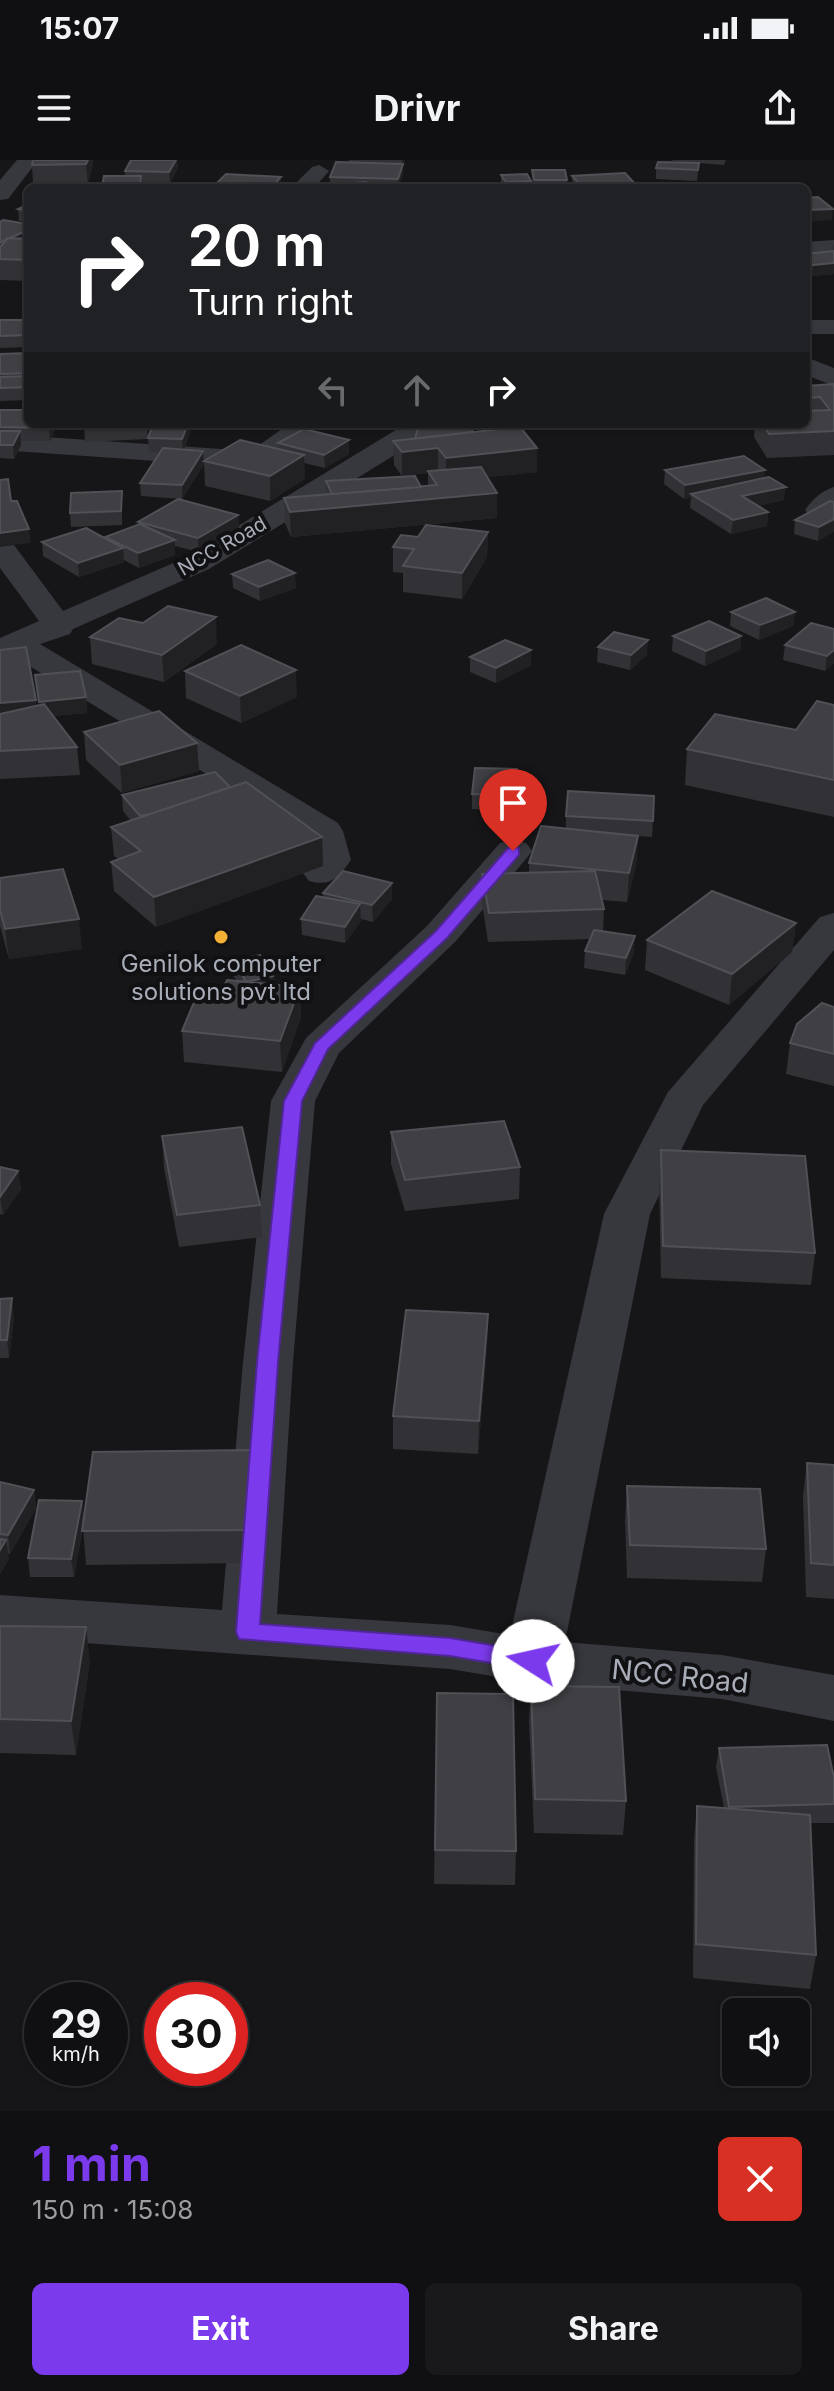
<!DOCTYPE html>
<meta charset="utf-8">
<style>
:root{--surface:#101012;--page:#19191b;--text:#f1f3f6;--muted:#9c9d9f;--line:#303032;--accent:#7c3aed}
body{margin:0;font-family:Inter,sans-serif;background:var(--page);color:var(--text);height:100vh;display:flex;flex-direction:column;font-size:30px;white-space:nowrap}
*{box-sizing:border-box;margin:0}
p{font-size:26px;color:var(--muted)}
.icon{flex:none;width:44px;height:44px;fill:none;stroke:currentColor;stroke-width:2;stroke-linecap:round;stroke-linejoin:round}
.map{position:relative;height:1951px;overflow:hidden}
.side{display:flex;flex-direction:column;background:var(--surface);flex:1}
.side>*{flex:none}
.hud{position:absolute;left:24px;top:24px;width:786px;height:244px;border-radius:12px;box-shadow:0 2px 6px #0004,0 0 0 2px var(--line);background:#202124;color:#fff;overflow:hidden}
.controls{position:absolute;left:722px;top:1838px;display:grid;gap:16px}
.controls a{display:grid;place-items:center;width:88px;height:88px;border-radius:12px;background:var(--surface);box-shadow:0 2px 6px #0004,0 0 0 2px var(--line);font-size:40px}
.speed{position:absolute;left:24px;top:1822px;display:flex;gap:16px;font-size:40px;font-weight:700;text-align:center}
.speed>*{display:grid;place-content:center;width:104px;height:104px;border-radius:50%;background:var(--surface);box-shadow:0 2px 6px #0004,0 0 0 2px var(--line);line-height:1}
.speed small{font-size:20px;font-weight:400}
.speed .limit{border:12px solid #d22;background:#fff;color:#111}
.pin{position:absolute;display:grid;place-items:center;width:68px;height:68px;color:#fff;margin:-82px -34px;border-radius:50% 50% 50% 0;rotate:-45deg;box-shadow:0 0 8px #0007}
.pin .icon{rotate:45deg}
.me{position:absolute;width:88px;margin:-44px;rotate:280deg;stroke-linejoin:round;filter:drop-shadow(0 0 6px #0008)}
.turn{display:flex;align-items:center;gap:28px;height:168px;padding:0 32px;font-size:36px}
.turn .icon{width:104px;height:104px;stroke-width:2.5}
.turn b{display:block;font-size:56px;line-height:68px}
.lanes{display:flex;align-items:center;height:76px;padding:0 32px;background:#0003;justify-content:center;gap:40px;direction:ltr}
.lanes .off{opacity:.35}
.round{display:grid;place-items:center;flex:none;width:84px;height:84px;border-radius:12px;background:var(--page)}
.head{display:flex;align-items:center;justify-content:space-between;height:136px;padding:0 32px}
h1{font-size:48px;font-weight:700;line-height:60px;color:var(--accent)}
.cta{display:flex;gap:16px;margin-top:auto;padding:16px 32px}
.cta a{flex:1;height:92px;border-radius:12px;background:var(--accent);color:#fff;font-size:32px;font-weight:700;line-height:92px;text-align:center}
.cta a+a{background:var(--page);color:var(--text)}
.status{display:flex;justify-content:space-between;align-items:center;height:56px;padding:0 40px;background:var(--surface);direction:ltr}
.status svg{height:22px;fill:currentColor}
header{display:flex;justify-content:space-between;align-items:center;height:104px;padding:0 32px;background:var(--surface);font-size:36px;font-weight:700}
.map>svg:first-child{display:block}
.lines{fill:none;stroke-linecap:round;stroke-linejoin:round}
.minor{fill:#37383d;fill-rule:evenodd}
.wall{fill:#323236}
.shaded-wall{fill:#212124}
.building{fill:#3f3f44;stroke:#4f5156;stroke-width:2}
.route{fill:#7c3aed;stroke:#51269a;stroke-width:2}
.poi-dot{fill:#f2b134;stroke:#111113;stroke-width:3}
.labels{text-anchor:middle;stroke-width:8;stroke-linejoin:round;paint-order:stroke}
.far-street-label{font-size:20px;fill:#a8adb8;stroke:#111113}
.poi-label{font-size:24px;fill:#a8adb8;stroke:#111113}
.near-street-label{font-size:28px;fill:#a8adb8;stroke:#111113}
</style>
<div class="status"><b>15:07</b><svg viewBox="0 0 49 12"><path d="M0 12V9h3v3zM5 12V6h3v6zM10 12V3h3v9zM15 12V0h3v12zM26 1h20v11H26zM47 4h2v5h-2z"/></svg></div>
<header><svg class="icon" aria-label="menu" viewBox="0 0 24 24"><path d="M4 6h16M4 12h16M4 18h16"/></svg>Drivr<svg class="icon" aria-label="share" viewBox="0 0 24 24"><path d="M12 15V3M7 8l5-5 5 5M5 13v7h14v-7"/></svg></header>
<div class="map">
<svg width="834" height="1951" viewBox="0 0 834 1951">
<rect width="100%" height="100%" fill="#161618"/>
<g class="lines">
<g class="minor">
<polygon points="17,0 38,0 8,39 0,40 0,20"/>
<polygon points="319,5 329,11 314,28 291,28 312,7"/>
<polygon points="834,80 834,94 806,96 806,82"/>
<rect x="806" y="160" width="28" height="14"/>
<polygon points="806,197 834,208 834,226 806,215"/>
<polygon points="289,264 319,264 281,295 285,301 281,307 271,309 0,290 0,274 251,291"/>
<path d="M448,264L445,270L424,277L209,409L73,469L70,474L40,484L338,663L343,671L351,700C338,718 331,727 309,721L303,713L313,699L308,676L13,496L0,500V478L39,461L0,408V383L14,385L63,451L187,397L404,265Z"/>
<path d="M834,327V352L820,359L810,356L805,350C813,339 821,331 834,327Z"/>
<polygon points="513,680 526,683 532,691 526,699 455,782 339,893 315,941 293,1202 277,1454 450,1465 510,1475 604,1054 668,932 820,757 834,753 834,790 703,945 650,1054 565,1482 722,1495 834,1515 834,1561 722,1539 533,1523 450,1509 0,1477 0,1435 222,1450 243,1202 271,941 306,878 427,766 500,683"/>
</g>
</g>
<g class="wall">
<polygon points="131,0 177,0 178,8 170,23 142,22 142,28 103,28 102,26 125,16 125,11"/>
<polygon points="349,0 405,0 403,6 403,15 398,28 313,28 313,26 330,25 330,17 349,2"/>
<polygon points="673,0 726,0 724,5 699,3 697,21 656,19 656,8 696,3 672,1"/>
<polygon points="93,4 88,24 33,24 32,5"/>
<polygon points="532,10 567,20 567,28 533,28"/>
<polygon points="501,15 531,21 531,28 502,28 501,26"/>
<polygon points="572,16 638,28 573,28"/>
<polygon points="28,44 28,62 19,61 18,49"/>
<polygon points="0,62 28,64 28,121 0,120"/>
<polygon points="833,85 834,85 834,114 812,116 806,112 806,94 832,91"/>
<polygon points="0,160 28,160 28,187 0,188"/>
<polygon points="28,193 28,240 0,241 0,194"/>
<polygon points="834,224 834,295 767,298 754,277 755,264 806,264 806,226"/>
<polygon points="0,250 58,264 50,281 21,281 21,285 14,299 0,298"/>
<polygon points="84,264 147,264 148,278 153,264 193,264 184,290 204,304 182,339 141,336 140,323 161,292 149,292 148,279 85,282"/>
<polygon points="536,264 592,264 537,266"/>
<polygon points="474,272 537,288 537,312 487,317 497,358 291,377 285,363 284,338 326,334 326,321 421,327 428,326 428,313 402,316 394,305 393,281"/>
<polygon points="349,280 349,294 325,308 304,303 305,319 270,341 205,326 204,301 279,289 278,283"/>
<polygon points="665,310 764,318 784,340 758,346 768,352 767,366 731,374 690,348 691,337 684,339 664,324"/>
<polygon points="122,331 122,365 71,367 70,353"/>
<polygon points="834,342 818,381 794,374 795,360"/>
<polygon points="238,355 239,369 199,392 175,386 175,395 139,408 124,400 124,402 79,417 43,396 42,382 105,379 105,377 138,365 138,362"/>
<polygon points="488,372 487,397 462,439 403,432 403,413 393,412 393,387 418,377"/>
<polygon points="232,414 296,428 260,441 233,428"/>
<polygon points="731,452 795,452 793,466 759,480 730,466"/>
<polygon points="834,469 834,503 825,511 783,500 785,485"/>
<polygon points="673,476 741,476 740,490 705,506 672,491"/>
<polygon points="90,477 217,484 164,522 92,504"/>
<polygon points="598,487 647,495 630,510 597,502"/>
<polygon points="0,490 36,545 39,545 35,515 86,537 87,553 53,556 77,587 80,615 0,619"/>
<polygon points="470,497 531,505 496,523 470,512"/>
<polygon points="185,511 297,537 241,563 186,538"/>
<polygon points="834,545 834,657 685,625 687,589 796,570"/>
<polygon points="84,572 197,583 199,611 122,633 86,600"/>
<polygon points="517,625 514,651 472,649 472,634"/>
<polygon points="230,627 322,677 323,706 156,767 114,731 111,702 118,699 114,696 111,667 131,661 123,651 122,635"/>
<polygon points="654,636 652,677 638,676 636,705 627,742 602,740 604,749 603,771 634,792 625,815 584,808 585,791 590,779 488,782 482,743 482,714 529,713 529,703 566,669 566,656"/>
<polygon points="0,718 82,789 9,799 0,766"/>
<polygon points="323,733 392,739 373,762 361,759 361,761 345,783 302,775 301,759 323,738"/>
<polygon points="796,763 792,792 729,845 645,810 647,780"/>
<polygon points="234,800 273,816 274,824 300,827 301,857 282,912 184,902 182,871 237,821 234,817"/>
<polygon points="834,847 834,926 786,914 790,883"/>
<polygon points="391,972 520,1007 519,1039 405,1051 391,1004"/>
<polygon points="162,976 260,1045 262,1077 179,1087 164,1008"/>
<polygon points="661,990 815,1093 811,1125 661,1118 659,1022"/>
<polygon points="0,1007 18,1011 21,1029 3,1055 0,1054"/>
<polygon points="0,1139 14,1157 9,1198 0,1198"/>
<polygon points="488,1154 487,1187 478,1294 393,1289 393,1256"/>
<polygon points="807,1303 834,1305 834,1439 806,1437 803,1336"/>
<polygon points="0,1322 34,1330 36,1348 10,1394 8,1393 9,1399 0,1414"/>
<polygon points="254,1324 249,1403 86,1405 83,1367 74,1417 30,1417 28,1398 82,1341 84,1358"/>
<polygon points="627,1326 766,1389 762,1422 627,1418 625,1360"/>
<polygon points="0,1466 90,1501 76,1595 0,1593"/>
<polygon points="531,1526 626,1641 623,1675 534,1673 529,1560"/>
<polygon points="437,1533 516,1691 515,1725 434,1724"/>
<polygon points="719,1588 834,1644 834,1663 810,1663 816,1795 810,1829 693,1818 694,1680 697,1646 724,1648 716,1607"/>
</g>
<g class="shaded-wall">
<polygon points="88,0 93,0 93,4 88,24 86,4"/>
<polygon points="176,0 177,0 178,8 170,23 169,12"/>
<polygon points="402,0 405,0 403,6 403,15 398,28 398,19 402,6"/>
<polygon points="281,17 281,28 271,28"/>
<polygon points="833,49 832,60 806,62 806,50"/>
<polygon points="28,70 28,82 0,96 0,83"/>
<polygon points="834,103 834,114 812,116 813,105"/>
<polygon points="50,264 58,264 50,281 49,268"/>
<polygon points="188,264 193,264 183,292 182,279"/>
<polygon points="474,264 474,274 537,288 537,312 446,322 446,298 469,282"/>
<polygon points="20,271 21,285 14,299 13,285"/>
<polygon points="349,280 349,294 325,308 324,295"/>
<polygon points="438,288 438,312 428,311 428,313 402,316 402,292"/>
<polygon points="203,291 204,304 182,339 182,325"/>
<polygon points="304,295 305,319 270,341 270,316"/>
<polygon points="765,310 764,324 691,334 691,337 684,339 685,325"/>
<polygon points="786,327 784,340 741,350 742,336"/>
<polygon points="497,333 497,358 291,377 290,352"/>
<polygon points="768,352 767,366 731,374 733,360"/>
<polygon points="238,355 239,369 199,392 198,378"/>
<polygon points="834,359 834,372 818,381 819,367"/>
<polygon points="29,369 31,383 0,387 0,373"/>
<polygon points="488,372 487,397 462,439 462,413"/>
<polygon points="175,380 175,395 139,408 138,393"/>
<polygon points="123,388 124,402 79,417 78,403"/>
<polygon points="295,413 296,428 260,441 259,427"/>
<polygon points="795,452 793,466 759,480 760,465"/>
<polygon points="216,457 217,484 164,522 162,495"/>
<polygon points="741,476 740,490 705,506 706,491"/>
<polygon points="648,480 647,495 630,510 631,495"/>
<polygon points="531,490 531,505 496,523 496,508"/>
<polygon points="834,490 834,503 825,511 827,496"/>
<polygon points="296,510 297,537 241,563 240,536"/>
<polygon points="86,537 87,553 41,557 39,542"/>
<polygon points="36,540 39,567 0,571 0,543"/>
<polygon points="197,583 199,611 122,633 120,605"/>
<polygon points="638,676 636,705 627,742 629,713"/>
<polygon points="322,677 323,706 156,767 154,737"/>
<polygon points="392,723 392,739 373,762 372,745"/>
<polygon points="360,744 361,761 345,783 345,767"/>
<polygon points="79,759 82,789 9,799 5,769"/>
<polygon points="796,763 792,792 729,845 732,814"/>
<polygon points="635,776 634,792 625,815 626,798"/>
<polygon points="273,816 274,833 246,822"/>
<polygon points="300,827 301,857 282,912 280,881"/>
<polygon points="18,1011 21,1029 3,1055 0,1037"/>
<polygon points="12,1138 14,1157 9,1198 7,1180"/>
<polygon points="488,1154 487,1187 478,1294 479,1261"/>
<polygon points="252,1290 254,1324 249,1403 247,1370"/>
<polygon points="34,1330 36,1348 10,1394 8,1375"/>
<polygon points="82,1341 84,1359 74,1417 71,1399"/>
<polygon points="6,1380 9,1399 0,1414 0,1390"/>
<polygon points="86,1467 90,1501 76,1595 71,1561"/>
</g>
<g class="building">
<polygon points="33,0 88,0 86,4 32,5"/>
<polygon points="131,0 176,0 169,12 125,11"/>
<polygon points="336,2 403,4 398,19 330,17"/>
<polygon points="658,2 699,3 698,10 656,8"/>
<polygon points="532,10 565,10 567,20 534,20"/>
<polygon points="625,13 638,27 583,28 572,16"/>
<polygon points="226,14 281,17 271,28 212,28"/>
<polygon points="527,14 531,21 506,22 501,15"/>
<polygon points="104,16 141,16 140,25 102,26"/>
<polygon points="366,22 370,28 315,28 313,26"/>
<polygon points="818,37 833,49 806,50 806,38"/>
<polygon points="28,44 28,51 18,49"/>
<polygon points="3,60 28,64 28,70 10,78 8,78 0,83 0,62"/>
<polygon points="8,78 28,79 28,100 0,99 0,87"/>
<polygon points="834,91 834,103 813,105 806,99 806,94"/>
<polygon points="0,160 28,160 28,175 0,176"/>
<polygon points="28,193 28,213 0,214 0,194"/>
<polygon points="28,216 28,227 0,228 0,217"/>
<polygon points="834,224 834,271 769,274 763,264 806,264 806,251 830,250 820,237 806,238 806,226"/>
<polygon points="0,250 28,250 28,264 50,264 49,268 0,267"/>
<polygon points="84,264 147,264 147,265 84,269"/>
<polygon points="153,264 188,264 182,279 148,278"/>
<polygon points="419,264 474,264 472,272 415,279"/>
<polygon points="520,267 537,288 446,298 438,288 402,292 393,281"/>
<polygon points="304,269 349,280 324,295 278,283"/>
<polygon points="0,271 20,271 13,285 0,285"/>
<polygon points="240,280 304,295 270,316 204,301"/>
<polygon points="163,288 203,291 182,325 140,323"/>
<polygon points="744,296 765,310 685,325 665,310"/>
<polygon points="481,307 497,333 290,352 284,338 437,325 428,311"/>
<polygon points="415,316 421,327 332,334 326,321"/>
<polygon points="769,317 786,327 742,336 768,352 733,360 691,334"/>
<polygon points="8,319 11,341 17,341 29,369 0,373 0,320"/>
<polygon points="122,331 121,351 70,353 71,333"/>
<polygon points="178,339 238,355 198,378 138,362"/>
<polygon points="830,341 834,342 834,359 819,367 795,360"/>
<polygon points="140,364 175,380 138,393 105,377"/>
<polygon points="426,365 488,372 462,413 403,406 414,389 393,387 401,375 418,377"/>
<polygon points="86,368 123,388 78,403 42,382"/>
<polygon points="268,400 295,413 259,427 232,414"/>
<polygon points="766,438 795,452 760,465 731,452"/>
<polygon points="168,446 216,457 162,495 90,477 119,458 143,463"/>
<polygon points="709,461 741,476 706,491 673,476"/>
<polygon points="811,463 834,469 834,490 827,496 785,485"/>
<polygon points="614,472 648,480 631,495 598,487"/>
<polygon points="505,480 531,490 496,508 470,497"/>
<polygon points="241,485 296,510 240,536 185,511"/>
<polygon points="26,487 36,540 0,543 0,490"/>
<polygon points="80,511 86,537 39,542 35,515"/>
<polygon points="817,541 834,545 834,620 687,589 715,554 796,570"/>
<polygon points="44,544 77,587 0,591 0,554"/>
<polygon points="159,551 197,583 120,605 84,572"/>
<polygon points="475,608 517,609 515,635 472,634"/>
<polygon points="215,612 230,627 154,653 140,656 122,635"/>
<polygon points="246,622 322,677 154,737 111,702 141,691 111,667"/>
<polygon points="568,631 654,636 653,661 566,656"/>
<polygon points="541,666 638,676 629,713 529,703"/>
<polygon points="63,709 79,759 5,769 0,750 0,718"/>
<polygon points="343,711 392,723 372,745 323,733"/>
<polygon points="595,711 604,749 489,753 482,714"/>
<polygon points="712,731 796,763 732,814 647,780"/>
<polygon points="316,736 360,744 345,767 301,759"/>
<polygon points="594,770 635,776 626,798 585,791"/>
<polygon points="260,795 273,816 246,822 234,800"/>
<polygon points="227,820 300,827 280,881 182,871 197,835 219,837"/>
<polygon points="822,843 834,847 834,894 790,883 797,864"/>
<polygon points="504,961 520,1007 405,1020 391,972"/>
<polygon points="242,967 260,1045 177,1055 162,976"/>
<polygon points="661,990 805,996 815,1093 663,1086"/>
<polygon points="0,1007 18,1011 0,1037"/>
<polygon points="12,1138 7,1180 0,1180 0,1139"/>
<polygon points="406,1150 488,1154 479,1261 393,1256"/>
<polygon points="252,1290 247,1370 82,1371 93,1292"/>
<polygon points="807,1303 834,1305 834,1405 811,1403"/>
<polygon points="0,1322 34,1330 8,1375 0,1374"/>
<polygon points="627,1326 760,1329 766,1389 630,1385"/>
<polygon points="39,1340 82,1341 71,1399 28,1398"/>
<polygon points="0,1379 6,1380 0,1390"/>
<polygon points="0,1466 86,1467 71,1561 0,1559"/>
<polygon points="531,1526 619,1527 626,1641 535,1639"/>
<polygon points="437,1533 513,1534 516,1691 435,1690"/>
<polygon points="827,1585 834,1618 834,1644 729,1647 719,1588"/>
<polygon points="697,1646 810,1655 816,1795 696,1784"/>
</g>
<polygon class="route" points="513,687 519,688 519,695 447,778 328,889 302,941 278,1202 260,1464 450,1478 533,1492 541,1495 545,1501 541,1507 533,1510 450,1496 239,1479 236,1472 257,1202 284,941 315,883 436,771 508,688"/>
<circle class="poi-dot" cx="221" cy="777" r="8"/>
<g class="labels">
<g class="far-street-label">
<text transform="translate(222 386) rotate(-30)" y="7">NCC Road</text>
</g>
<g class="poi-label">
<text x="221" y="812">Genilok computer<tspan x="221" dy="28">solutions pvt ltd</tspan></text>
</g>
<g class="near-street-label">
<text transform="translate(680 1516) rotate(6)" y="10">NCC Road</text>
</g>
</g>
</svg>
<div class="controls">
<a><svg class="icon" aria-label="sound" viewBox="0 0 24 24"><path d="M4 9h4l5-4v14l-5-4H4zM17 9q2 3 0 6"/></svg></a>
</div>
<div class="speed"><div>29<small>km/h</small></div><div class="limit">30</div></div>
<div class="pin" style="left:513px;top:691px;background:#d93025"><svg class="icon" aria-label="arrive" viewBox="0 0 24 24"><path d="M6 21V4h12l-3 4 3 4H6"/></svg></div>
<svg class="me" style="left:533px;top:1501px" viewBox="-20 -20 40 40"><circle r="19" fill="#fff"/><path d="M0-13L10 11 0 6-10 11z" fill="#7c3aed"/></svg>
<div class="hud">
<div class="turn"><svg class="icon" aria-label="right" viewBox="0 0 24 24"><path d="M7 20v-9h11M14 6l5 5-5 5"/></svg><div><b>20 m</b>Turn right</div></div>
<div class="lanes"><svg class="icon off" aria-label="left" viewBox="0 0 24 24"><path d="M17 20v-9H6M10 6l-5 5 5 5"/></svg><svg class="icon off" aria-label="ahead" viewBox="0 0 24 24"><path d="M12 20V5M6 11l6-6 6 6"/></svg><svg class="icon" aria-label="right" viewBox="0 0 24 24"><path d="M7 20v-9h11M14 6l5 5-5 5"/></svg></div>
</div>
</div>
<section class="side">
<div class="head"><div><h1>1 min</h1><p>150 m · 15:08</p></div><a class="round" style="background:#d93025;color:#fff"><svg class="icon" aria-label="close" viewBox="0 0 24 24"><path d="M6 6l12 12M18 6L6 18"/></svg></a></div>
<div class="cta"><a>Exit</a><a>Share</a></div>
</section>
